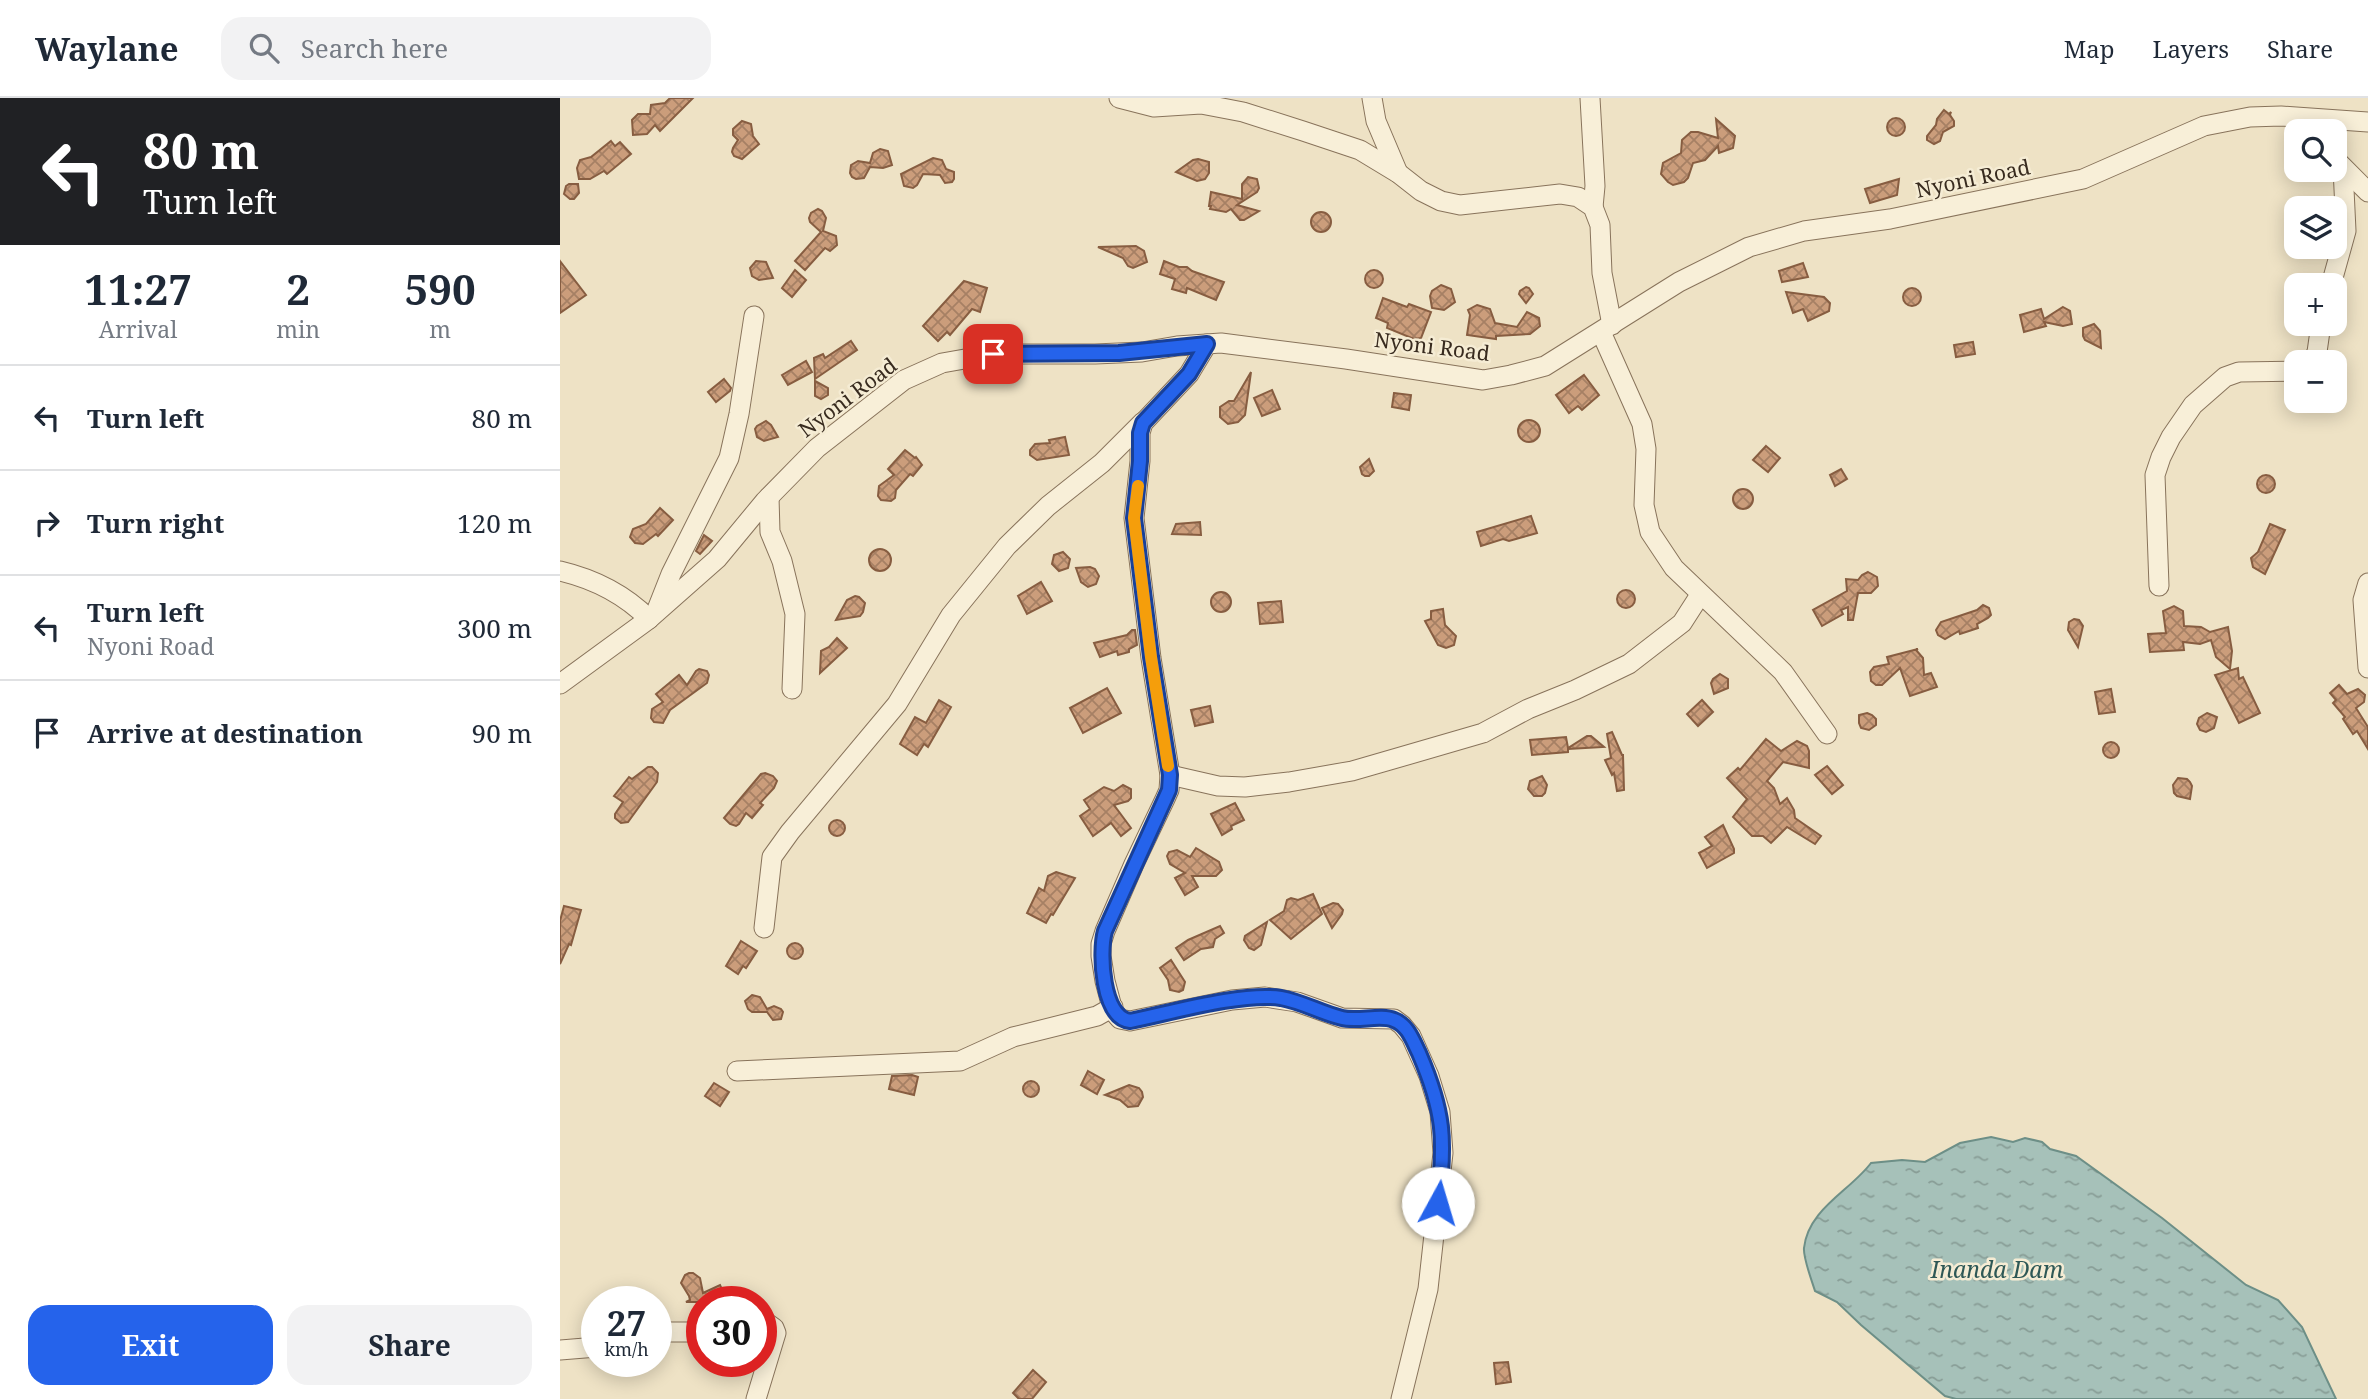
<!DOCTYPE html>
<meta charset="utf-8">
<style>
:root{--surface:#fff;--page:#f2f2f3;--text:#1f2937;--muted:#747a83;--line:#e0e1e3;--accent:#2563eb}
body{margin:0;font-family:"Noto Serif",serif;background:var(--page);color:var(--text);height:100vh;display:flex;flex-direction:column;font-size:26px;white-space:nowrap}
*{box-sizing:border-box;margin:0}
p{font-size:23px;color:var(--muted)}
.icon{flex:none;width:38px;height:38px;fill:none;stroke:currentColor;stroke-width:2;stroke-linecap:round;stroke-linejoin:round}
.map{position:relative;flex:1;overflow:hidden}
.drawer{display:flex;flex-direction:column;background:var(--surface);width:560px}
.drawer>*{flex:none}
.guide{background:#202124;color:#fff;overflow:hidden}
.buttons{position:absolute;left:1724px;top:21px;display:grid;gap:14px}
.buttons a{display:grid;place-items:center;width:63px;height:63px;border-radius:14px;background:var(--surface);box-shadow:0 4px 18px #0003;font-size:35px}
.speed{position:absolute;left:21px;top:1188px;display:flex;gap:14px;font-size:35px;font-weight:700;text-align:center}
.speed>*{display:grid;place-content:center;width:91px;height:91px;border-radius:50%;background:var(--surface);box-shadow:0 4px 18px #0003;line-height:1}
.speed small{font-size:18px;font-weight:400}
.speed .limit{border:10px solid #d22;background:#fff;color:#111}
.pin{position:absolute;display:grid;place-items:center;width:60px;height:60px;color:#fff;margin:-30px;border-radius:14px;box-shadow:0 4px 10px #0006}
.me{position:absolute;width:77px;margin:-38px;rotate:6deg;stroke-linejoin:round;filter:drop-shadow(0 0 5px #0008)}
.turn{display:flex;align-items:center;gap:24px;height:147px;padding:0 28px;font-size:32px}
.turn .icon{width:91px;height:91px;stroke-width:2.5}
.turn b{display:block;font-size:49px;line-height:60px}
.eta{display:flex;justify-content:space-evenly;align-items:center;height:119px;text-align:center}
.eta b{font-size:42px;font-weight:700;line-height:49px}
.action{display:flex;gap:14px;margin-top:auto;padding:14px 28px}
.action a{flex:1;height:80px;border-radius:21px;background:var(--accent);color:#fff;font-size:28px;font-weight:700;line-height:80px;text-align:center}
.action a+a{background:var(--page);color:var(--text)}
ul{padding:0;list-style:none}
li{display:flex;align-items:center;gap:21px;height:105px;padding:0 28px;border-top:2px solid var(--line)}
li div{flex:1}
li b{display:block;font-size:26px}
li em{font-style:normal}
header{display:flex;align-items:center;gap:42px;box-sizing:border-box;height:98px;padding:0 35px;background:var(--surface);border-bottom:2px solid var(--line)}
header strong{font-size:33px}
nav{display:flex;gap:38px;margin-inline-start:auto;font-size:24px}
.search{width:490px;height:63px;background:var(--page);display:flex;align-items:center;gap:18px;box-sizing:border-box;padding:0 24px;border-radius:21px;color:var(--muted);font-size:26px}
main{display:flex;flex:1;min-height:0}
.map>svg:first-child{display:block}
.water{fill:url(#water-ripples);stroke:#6d8f87;stroke-width:2}
.building{fill:url(#building-cross-hatch);stroke:#875d41;stroke-width:2}
.lines{fill:none;stroke-linecap:round;stroke-linejoin:round}
.minor-casing{stroke:#88735b;stroke-width:21}
.minor{stroke:#f8efd8;stroke-width:19}
.route-casing{stroke:#184099;stroke-width:18}
.route{stroke:#2563eb;stroke-width:12}
.slow{stroke:#f59e0b;stroke-width:12}
.labels{text-anchor:middle;stroke-width:5;stroke-linejoin:round;paint-order:stroke}
.street-label{font-size:21px;fill:#382b1f;stroke:#f5ecd4}
.water-label{font-size:23px;font-style:italic;fill:#2e5856;stroke:#f5ecd4}
</style>
<header>
<strong>Waylane</strong>
<div class="search"><svg class="icon" aria-label="search" viewBox="0 0 24 24"><circle cx="10" cy="10" r="6"/><path d="M15 15l6 6"/></svg>Search here</div>
<nav><a>Map</a><a>Layers</a><a>Share</a></nav>
</header>
<main>
<section class="drawer">
<div class="guide">
<div class="turn"><svg class="icon" aria-label="left" viewBox="0 0 24 24"><path d="M17 20v-9H6M10 6l-5 5 5 5"/></svg><div><b>80 m</b>Turn left</div></div>
</div>
<div class="eta">
<div><b>11:27</b><p>Arrival</p></div>
<div><b>2</b><p>min</p></div>
<div><b>590</b><p>m</p></div>
</div>
<ul>
<li><svg class="icon" aria-label="left" viewBox="0 0 24 24"><path d="M17 20v-9H6M10 6l-5 5 5 5"/></svg><div><b>Turn left</b></div><em>80 m</em></li>
<li><svg class="icon" aria-label="right" viewBox="0 0 24 24"><path d="M7 20v-9h11M14 6l5 5-5 5"/></svg><div><b>Turn right</b></div><em>120 m</em></li>
<li><svg class="icon" aria-label="left" viewBox="0 0 24 24"><path d="M17 20v-9H6M10 6l-5 5 5 5"/></svg><div><b>Turn left</b><p>Nyoni Road</p></div><em>300 m</em></li>
<li><svg class="icon" aria-label="arrive" viewBox="0 0 24 24"><path d="M6 21V4h12l-3 4 3 4H6"/></svg><div><b>Arrive at destination</b></div><em>90 m</em></li>
</ul>
<div class="action"><a>Exit</a><a>Share</a></div>
</section>
<div class="map">
<svg width="1808" height="1301" viewBox="0 0 1808 1301">
<defs>
<pattern id="water-ripples" width="26" height="14" patternUnits="userSpaceOnUse" patternTransform="scale(1.75)"><rect width="26" height="14" fill="#a6c1b9"/><path d="M2 4q2-2 4 0t4 0M15 11q2-2 4 0t4 0" fill="none" stroke="#889d96"/></pattern>
<pattern id="building-cross-hatch" width="8" height="8" patternUnits="userSpaceOnUse" patternTransform="scale(1.75)"><rect width="8" height="8" fill="#cb9d7b"/><path d="M0 0l8 8M0 8l8-8" fill="none" stroke="#a68064"/></pattern>
</defs>
<rect width="100%" height="100%" fill="#eee2c5"/>
<path class="water" d="M1431,1039L1453,1044L1465,1040L1482,1044L1490,1051L1516,1058L1602,1120L1686,1187L1718,1202L1742,1229L1776,1301H1396L1385,1298L1301,1227L1277,1204L1255,1193C1252,1183 1243,1160 1244,1150C1248,1111 1290,1093 1311,1065L1342,1062L1365,1064L1400,1045Z"/>
<g class="building">
<polygon points="110,0 133,0 100,33 95,27 87,36 73,37 72,22 78,16 90,16 91,7 105,5"/>
<polygon points="1384,12 1389,16 1391,14 1390,17 1394,23 1394,28 1383,34 1380,43 1374,46 1367,42 1367,38 1376,27 1377,21"/>
<circle cx="1336" cy="29" r="9"/>
<polygon points="1156,21 1175,38 1173,50 1159,55 1158,48 1145,62 1133,65 1128,80 1124,84 1113,87 1108,84 1101,76 1103,65 1121,55 1122,42 1131,34 1138,34 1158,40"/>
<polygon points="182,23 191,26 193,38 199,46 182,61 174,58 172,54 173,50 178,42 173,37 173,31"/>
<polygon points="51,43 55,48 60,44 71,56 47,76 44,73 30,81 19,81 17,70 20,62 31,59"/>
<polygon points="320,51 328,53 332,67 323,70 310,69 304,80 296,81 292,79 290,75 291,67 298,63 310,65 313,55"/>
<polygon points="373,60 382,62 386,71 394,74 394,81 392,84 385,85 380,77 363,76 357,87 353,90 344,88 341,76"/>
<polygon points="638,61 649,64 649,75 645,81 637,83 616,74 633,62"/>
<polygon points="688,79 697,81 699,90 697,94 677,107 699,113 684,122 680,122 671,111 666,114 650,111 651,108 649,108 651,94 682,101 682,86"/>
<polygon points="1339,81 1337,97 1310,105 1305,91"/>
<polygon points="9,86 18,86 19,95 14,101 10,101 4,96 6,88"/>
<polygon points="258,111 262,113 266,120 263,133 276,138 277,147 270,153 265,150 245,172 235,163 261,134 250,124 249,120 251,115"/>
<circle cx="761" cy="124" r="10"/>
<polygon points="576,148 584,153 587,164 573,170 568,168 563,160 538,149"/>
<polygon points="0,163 26,197 0,215"/>
<polygon points="196,163 206,164 213,180 199,182 192,178 190,170"/>
<polygon points="604,163 619,169 627,169 632,173 664,184 656,202 627,190 626,195 612,191 615,181 600,176"/>
<polygon points="1243,165 1248,179 1222,184 1219,173"/>
<circle cx="814" cy="181" r="9"/>
<polygon points="235,172 246,182 232,199 222,190"/>
<polygon points="404,183 427,190 420,214 412,211 390,237 387,234 378,243 363,228"/>
<polygon points="881,187 891,191 895,204 884,212 872,210 870,198 872,193"/>
<polygon points="966,189 969,190 973,196 966,205 959,196 960,193"/>
<circle cx="1352" cy="199" r="9"/>
<polygon points="1226,194 1264,199 1270,205 1269,213 1248,223 1243,211 1233,215"/>
<polygon points="823,200 847,209 849,206 871,214 861,240 854,241 827,230 828,225 816,220"/>
<polygon points="917,207 930,211 935,225 957,229 967,214 979,220 980,228 970,236 936,238 936,241 907,237 910,217 908,212"/>
<polygon points="1503,209 1510,213 1512,226 1503,228 1484,224 1486,228 1464,234 1460,217 1481,211 1484,221"/>
<polygon points="1534,226 1540,233 1541,250 1525,242 1523,238 1523,230"/>
<polygon points="291,243 297,252 255,281 254,260 263,256 265,260"/>
<polygon points="1413,244 1415,256 1396,259 1394,247"/>
<polygon points="246,263 252,274 228,287 222,277"/>
<polygon points="691,274 685,317 678,324 668,326 660,319 660,309 669,303 674,303"/>
<polygon points="1024,277 1039,297 1022,312 1018,308 1009,315 996,297"/>
<polygon points="164,281 171,290 170,293 156,304 148,294"/>
<polygon points="255,283 268,290 268,297 261,301 255,298"/>
<polygon points="712,292 720,311 702,318 694,300"/>
<polygon points="834,295 851,297 849,312 832,309"/>
<circle cx="969" cy="333" r="11"/>
<polygon points="206,323 211,327 218,339 204,343 197,339 195,331 197,328"/>
<polygon points="505,339 509,357 477,362 470,357 470,352 475,346 490,345 489,342"/>
<polygon points="1206,348 1220,360 1208,374 1193,362"/>
<polygon points="345,352 355,360 356,359 362,367 353,378 350,376 336,392 335,400 331,403 321,402 318,398 319,388 334,377 328,371"/>
<polygon points="809,361 814,373 809,378 805,378 802,376 800,369"/>
<polygon points="1281,371 1287,381 1275,388 1270,377"/>
<circle cx="1706" cy="386" r="9"/>
<circle cx="1183" cy="401" r="10"/>
<polygon points="100,410 113,422 98,438 96,436 83,446 75,445 70,439 73,431 86,426"/>
<polygon points="971,418 977,435 949,443 943,441 921,448 917,434"/>
<polygon points="640,424 641,437 612,436 616,426"/>
<polygon points="1710,426 1725,432 1705,476 1693,469 1691,460 1698,454"/>
<polygon points="144,437 152,443 140,456 136,453"/>
<circle cx="320" cy="462" r="11"/>
<polygon points="503,454 510,461 508,470 499,473 492,466 494,457"/>
<polygon points="530,469 535,471 539,478 536,486 528,489 521,484 516,470"/>
<polygon points="1308,474 1317,479 1318,488 1311,495 1298,495 1293,522 1288,522 1288,509 1281,512 1283,516 1262,528 1253,512 1287,493 1286,481 1298,482 1302,477"/>
<polygon points="481,484 492,503 467,516 458,498"/>
<circle cx="1066" cy="501" r="9"/>
<circle cx="661" cy="504" r="10"/>
<polygon points="295,498 299,499 305,505 303,514 300,518 276,522 287,502"/>
<polygon points="721,503 723,524 700,526 698,505"/>
<polygon points="1423,507 1429,510 1431,517 1428,520 1417,526 1418,530 1400,536 1399,533 1385,541 1378,537 1376,532 1381,524 1417,512"/>
<polygon points="1614,508 1623,513 1624,528 1641,529 1650,534 1668,529 1672,553 1670,571 1656,559 1651,542 1640,546 1623,544 1624,552 1590,554 1588,536 1606,535 1603,513"/>
<polygon points="883,511 885,527 896,538 894,547 886,550 878,547 865,523 871,521 871,513"/>
<polygon points="1514,521 1519,522 1523,528 1518,549 1508,532 1509,524"/>
<polygon points="572,532 575,532 577,547 569,551 569,554 558,557 557,553 540,559 534,545 567,537"/>
<polygon points="277,540 287,550 260,575 261,553 269,549"/>
<polygon points="1358,551 1356,552 1363,560 1364,577 1371,575 1377,589 1350,598 1340,570 1322,587 1316,587 1311,583 1310,574 1314,569 1329,566 1327,559"/>
<polygon points="1678,570 1679,581 1683,579 1700,615 1679,625 1655,577"/>
<polygon points="139,571 147,573 149,577 147,585 110,612 103,625 94,624 91,620 92,611 103,604 96,596 119,577 127,587 136,573"/>
<polygon points="1160,576 1168,581 1168,590 1154,596 1151,585 1153,581"/>
<polygon points="1779,587 1787,596 1798,591 1805,597 1804,604 1796,610 1808,629 1808,651 1797,633 1793,636 1783,621 1785,619 1773,605 1776,602 1770,595"/>
<polygon points="547,590 561,615 523,635 510,610"/>
<polygon points="1551,591 1555,614 1539,616 1535,594"/>
<polygon points="379,602 391,609 368,649 364,646 357,657 340,646 355,619 366,625"/>
<polygon points="1142,602 1153,614 1138,628 1127,616"/>
<polygon points="650,608 653,624 635,628 631,612"/>
<polygon points="1307,615 1312,617 1316,621 1316,627 1309,632 1301,630 1299,625 1299,617"/>
<polygon points="1647,615 1657,619 1654,630 1646,634 1640,632 1637,626 1639,620"/>
<polygon points="1052,634 1062,657 1063,657 1064,692 1057,693 1054,675 1052,677 1045,662 1051,660 1047,636"/>
<polygon points="1027,638 1031,638 1044,649 1008,651 1008,654 972,657 970,642 1006,639 1008,650"/>
<polygon points="1206,641 1221,653 1237,643 1247,648 1249,653 1249,670 1223,664 1207,683 1214,690 1220,706 1227,700 1234,712 1235,720 1261,738 1255,746 1227,729 1211,745 1203,738 1192,738 1173,719 1187,701 1167,680 1178,670 1180,672"/>
<circle cx="1551" cy="652" r="8"/>
<polygon points="1267,668 1283,687 1272,696 1255,677"/>
<polygon points="88,669 92,669 98,675 97,684 68,724 61,725 55,720 55,716 63,704 54,698 69,679 72,681"/>
<polygon points="205,675 213,678 217,683 214,690 200,705 203,707 192,720 186,715 179,726 176,728 170,726 164,720 201,676"/>
<polygon points="982,678 987,687 985,695 982,698 974,698 968,691 970,683"/>
<polygon points="1618,680 1627,681 1630,684 1632,688 1630,701 1617,698 1614,695 1613,687"/>
<polygon points="563,687 571,691 571,700 568,703 554,707 571,730 561,738 551,725 533,738 520,718 530,711 524,702 544,689 554,693"/>
<polygon points="675,705 684,722 671,728 672,731 662,737 651,716"/>
<circle cx="277" cy="730" r="8"/>
<polygon points="1163,727 1174,751 1174,755 1147,770 1139,755 1152,748 1145,739"/>
<polygon points="636,750 659,764 662,772 656,778 632,778 638,789 625,797 615,780 625,775 610,766 607,758 609,754 617,752 630,759"/>
<polygon points="496,774 515,780 493,817 491,816 486,825 467,815 479,790 484,793 488,778"/>
<polygon points="753,796 762,816 731,841 710,822 724,813 727,802 731,800 738,802"/>
<polygon points="773,805 778,806 783,812 782,816 772,830 762,810"/>
<polygon points="4,808 21,812 11,847 9,846 0,866 0,823"/>
<polygon points="707,824 701,847 694,852 689,850 684,842 685,838"/>
<polygon points="660,828 664,835 655,841 653,849 641,851 624,862 616,850 628,842"/>
<polygon points="181,843 197,853 186,870 183,868 178,876 166,868"/>
<circle cx="235" cy="853" r="8"/>
<polygon points="611,862 625,884 623,892 619,894 610,892 608,882 600,870"/>
<polygon points="192,897 200,899 207,911 214,908 221,911 223,914 221,921 213,922 207,914 192,914 188,911 185,903"/>
<polygon points="528,973 544,982 537,996 521,987"/>
<polygon points="352,977 358,979 354,997 329,991 332,978"/>
<circle cx="471" cy="991" r="8"/>
<polygon points="154,985 169,994 160,1008 145,998"/>
<polygon points="569,987 579,990 582,994 583,999 578,1008 568,1009 560,1002 545,997"/>
<polygon points="129,1175 133,1175 140,1180 143,1195 160,1187 168,1204 126,1204 130,1202 129,1198 121,1185 125,1177"/>
<polygon points="948,1264 951,1284 936,1286 934,1265"/>
<polygon points="473,1272 486,1284 472,1301 459,1301 453,1295"/>
</g>
<g class="lines">
<defs>
<g id="minor">
<polyline points="559,0 594,9 641,6 683,14 743,33 800,52 838,75 861,93 881,103 900,107 1000,96 1018,99 1033,109 1040,127 1042,175 1052,227"/>
<polyline points="812,0 816,23 838,75"/>
<polyline points="1030,0 1035,88 1033,109"/>
<polyline points="1779,65 1808,94"/>
<polyline points="1771,187 1786,133 1783,70"/>
<polyline points="1041,234 1082,326 1086,351 1084,407 1090,434 1114,470 1223,574 1267,636"/>
<polyline points="647,246 629,276 583,325 580,335 580,363 574,420 591,560 610,677 609,692 605,701 574,766 545,833 541,846 541,858 545,883 553,913 560,921 570,923 672,902 705,899 737,904 782,920 834,921 842,927 851,938 869,978 880,1014 883,1055 868,1191 841,1301"/>
<polyline points="1752,264 1757,254 1761,226"/>
<polyline points="209,399 210,434 222,463 235,516 232,591"/>
<path d="M0,473C34,481 64,496 89,521"/>
<polyline points="1808,485 1803,502 1808,570"/>
<polyline points="1599,488 1595,377 1601,359 1611,339 1633,307 1665,279 1679,274 1736,273"/>
<polyline points="96,514 111,476 169,360 179,316 194,218"/>
<polyline points="0,586 89,521 157,461 205,403 257,350 344,282 382,265 433,256 535,256 582,254 617,248 661,245 786,261 923,282 951,277 985,268 1119,184 1189,149 1244,133 1330,121 1523,81 1644,28 1690,19 1721,18 1808,24"/>
<polyline points="610,677 658,688 685,689 729,684 792,673 923,635 968,611 1015,592 1069,566 1122,525 1140,497"/>
<polyline points="204,830 212,759 230,734 337,606 391,517 447,448 488,408 542,365 583,324"/>
<polyline points="177,973 400,963 453,939 537,918 553,909"/>
<polyline points="96,1234 142,1234"/>
<polyline points="0,1252 37,1249"/>
<polyline points="196,1301 216,1235 214,1230 207,1225 201,1227"/>
</g>
</defs>
<use href="#minor" class="minor-casing"/>
<use href="#minor" class="minor"/>
</g>
<g class="lines">
<defs>
<path id="route" d="M433,256L559,255L647,246L629,276L583,325L580,335V363L574,420L591,559L610,677L609,692L605,701L545,833C539,854 542,920 570,923C610,915 682,894 721,900C743,904 761,915 782,920C798,924 821,916 834,922C848,927 853,943 859,955C884,1013 886,1042 878,1105"/>
</defs>
<use href="#route" class="route-casing"/>
<use href="#route" class="route"/>
<polyline class="slow" points="578,388 574,420 591,559 608,668"/>
</g>
<g class="labels">
<g class="street-label">
<text transform="translate(1413 81) rotate(-12)" y="7">Nyoni Road</text>
<text transform="translate(872 249) rotate(7)" y="7">Nyoni Road</text>
<text transform="translate(288 300) rotate(-37)" y="7">Nyoni Road</text>
</g>
<g class="water-label">
<text x="1437" y="1180">Inanda Dam</text>
</g>
</g>
</svg>
<div class="buttons">
<a><svg class="icon" aria-label="search" viewBox="0 0 24 24"><circle cx="10" cy="10" r="6"/><path d="M15 15l6 6"/></svg></a>
<a><svg class="icon" aria-label="layers" viewBox="0 0 24 24"><path d="M12 4l9 5-9 5-9-5zM3 14l9 5 9-5"/></svg></a>
<a>+</a>
<a>−</a>
</div>
<div class="speed"><div>27<small>km/h</small></div><div class="limit">30</div></div>
<div class="pin" style="left:433px;top:256px;background:#d93025"><svg class="icon" aria-label="arrive" viewBox="0 0 24 24"><path d="M6 21V4h12l-3 4 3 4H6"/></svg></div>
<svg class="me" style="left:878px;top:1105px" viewBox="-20 -20 40 40"><circle r="19" fill="#fff"/><path d="M0-13L10 11 0 6-10 11z" fill="#2563eb"/></svg>
</div>
</main>
